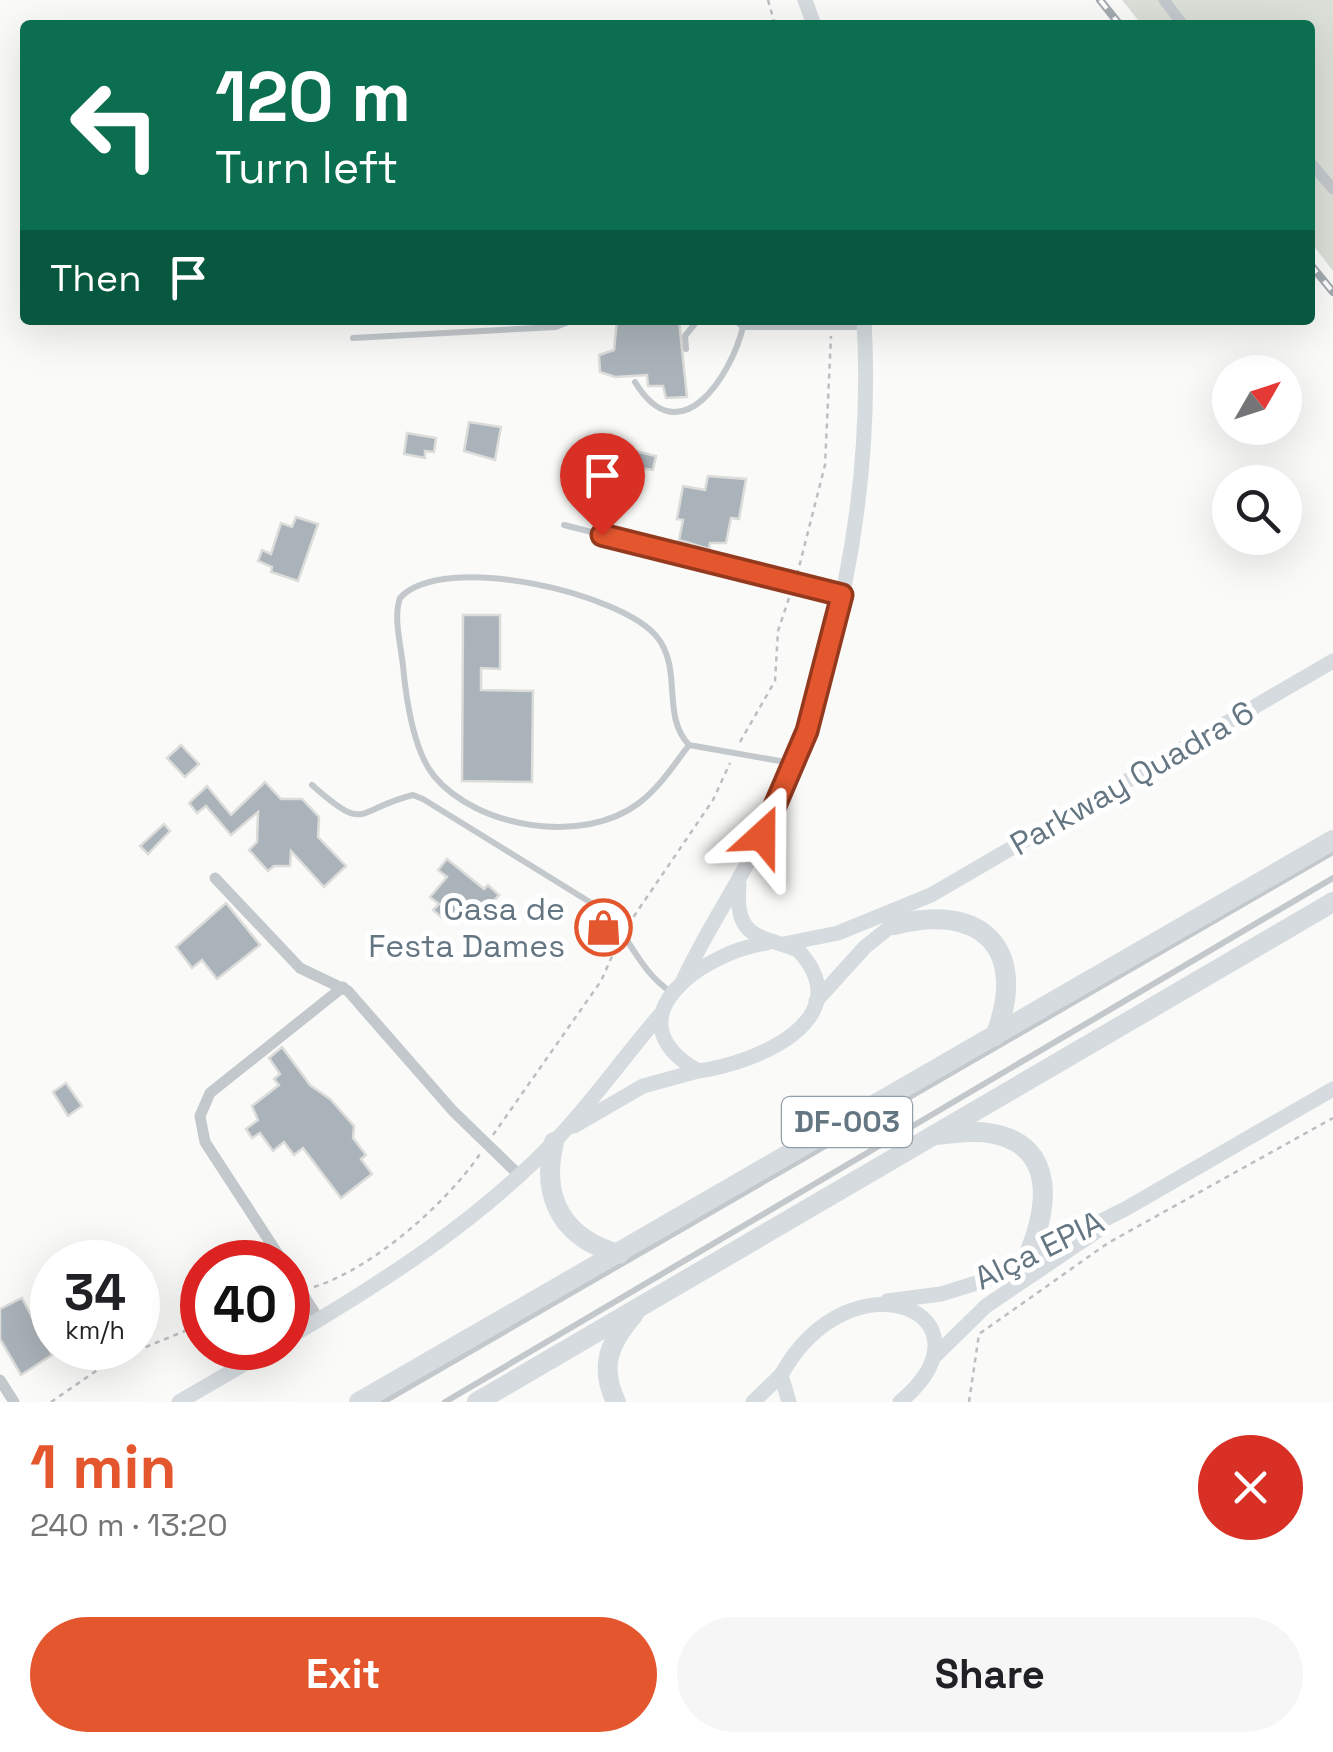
<!DOCTYPE html>
<meta charset="utf-8">
<style>
:root{--surface:#fff;--page:#f6f6f6;--text:#202124;--muted:#757577;--accent:#e4572e}
body{margin:0;font-family:"Space Grotesk",sans-serif;background:var(--page);color:var(--text);height:100vh;display:flex;flex-direction:column;font-size:38px;white-space:nowrap}
*{box-sizing:border-box;margin:0}
p{font-size:32px;color:var(--muted)}
.icon{flex:none;width:55px;height:55px;fill:none;stroke:currentColor;stroke-width:2;stroke-linecap:round;stroke-linejoin:round}
.map{position:relative;height:1402px;overflow:hidden}
.side{display:flex;flex-direction:column;background:var(--surface);flex:1}
.side>*{flex:none}
.hud{position:absolute;left:20px;top:20px;width:1295px;height:305px;border-radius:10px;box-shadow:0 10px 40px #0002;background:#0b6e4f;color:#fff;overflow:hidden}
.needle{width:65px;rotate:51deg}
.controls{position:absolute;left:1212px;top:355px;display:grid;gap:20px}
.controls a{display:grid;place-items:center;width:90px;height:90px;border-radius:50%;background:var(--surface);box-shadow:0 10px 40px #0002;font-size:50px}
.speed{position:absolute;left:30px;top:1240px;display:flex;gap:20px;font-size:50px;font-weight:700;text-align:center}
.speed>*{display:grid;place-content:center;width:130px;height:130px;border-radius:50%;background:var(--surface);box-shadow:0 10px 40px #0002;line-height:1}
.speed small{font-size:25px;font-weight:400}
.speed .limit{border:15px solid #d22;background:#fff;color:#111}
.pin{position:absolute;display:grid;place-items:center;width:85px;height:85px;color:#fff;margin:-102px -42px;border-radius:50% 50% 50% 0;rotate:-45deg;box-shadow:0 0 10px #0007}
.pin .icon{rotate:45deg}
.me{position:absolute;width:110px;margin:-55px;rotate:24deg;stroke-linejoin:round;filter:drop-shadow(0 0 8px #0008)}
.turn{display:flex;align-items:center;gap:35px;height:210px;padding:0 30px;font-size:45px}
.turn .icon{width:130px;height:130px;stroke-width:2.5}
.turn b{display:block;font-size:70px;line-height:85px}
.then{display:flex;align-items:center;height:95px;padding:0 30px;background:#0003;gap:20px;font-size:38px}
.round{display:grid;place-items:center;flex:none;width:105px;height:105px;border-radius:52px;background:var(--page)}
.overview{display:flex;align-items:center;justify-content:space-between;height:170px;padding:0 30px}
h1{font-size:60px;font-weight:600;line-height:75px;color:var(--accent)}
.button{display:flex;gap:20px;margin-top:auto;padding:20px 30px}
.button a{flex:1;height:115px;border-radius:60px;background:var(--accent);color:#fff;font-size:40px;font-weight:600;line-height:115px;text-align:center}
.button a+a{background:var(--page);color:var(--text)}
.map>svg:first-child{display:block}
.green{fill:#dadfd7}
.building{fill:#aab3b9;stroke:#dcdcda;stroke-width:2.5}
.lines{fill:none;stroke-linecap:round;stroke-linejoin:round}
.path{stroke:#bbbfc2;stroke-width:2.5;stroke-dasharray:5 5;stroke-linecap:butt}
.lane{stroke:#c3c8cc;stroke-width:6}
.street{stroke:#c3c8cc;stroke-width:11}
.secondary{stroke:#d6dbdf;stroke-width:15}
.highway{stroke:#d6dbdf;stroke-width:20}
.rail-casing{stroke:#a2aab0;stroke-width:8}
.rail{stroke:#fff;stroke-width:4;stroke-dasharray:11;stroke-linecap:butt}
.route-casing{stroke:#94391e;stroke-width:25}
.route{stroke:#e4572e;stroke-width:18}
.labels{text-anchor:middle;stroke-width:10;stroke-linejoin:round;paint-order:stroke}
.shield{fill:#fff;stroke:#939fa8;stroke-width:2.5}
.shield-label{font-size:30px;font-weight:bold;fill:#657683}
.street-label{font-size:32px;fill:#657683;stroke:#fff}
.poi-label{font-size:32px;fill:#657683;stroke:#fff;text-anchor:end}
</style>
<div class="map">
<svg width="1333" height="1402" viewBox="0 0 1333 1402">
<rect width="100%" height="100%" fill="#fafaf8"/>
<polygon class="green" points="1122,0 1333,0 1333,271 1310,241 1310,25 1142,25"/>
<g class="building">
<polygon points="617,320 679,320 687,397 666,398 663,386 648,386 647,375 615,377 600,372 599,355 614,350"/>
<polygon points="469,422 501,427 495,460 464,451"/>
<polygon points="407,433 436,438 434,452 425,451 425,458 404,454"/>
<polygon points="626,449 656,456 653,470 641,468 634,478 615,474 618,456 625,458"/>
<polygon points="708,476 746,479 739,519 731,518 726,543 710,543 709,549 679,540 683,520 677,519 683,486 705,490"/>
<polygon points="296,517 318,524 298,581 271,572 272,567 258,561 262,550 271,554 281,523 292,527"/>
<polygon points="463,615 500,615 500,669 481,668 481,690 533,691 532,782 462,781"/>
<polygon points="181,745 199,764 185,777 167,758"/>
<polygon points="265,782 281,799 302,799 319,817 318,837 346,866 324,887 291,851 290,866 274,866 268,871 249,850 257,842 258,812 231,835 206,806 197,813 189,803 207,786 231,815"/>
<polygon points="164,824 170,831 148,854 140,846"/>
<polygon points="447,859 484,889 488,885 499,895 476,921 464,911 457,920 451,915 446,921 433,910 439,904 430,897 447,877 438,870"/>
<polygon points="226,903 260,945 217,979 202,960 192,968 176,947"/>
<polygon points="282,1047 310,1085 330,1099 354,1126 353,1138 366,1155 361,1159 372,1174 341,1198 303,1148 294,1155 284,1142 273,1151 260,1133 252,1138 246,1129 258,1120 252,1106 279,1085 274,1079 280,1074 269,1058"/>
<polygon points="66,1083 82,1106 68,1116 53,1092"/>
<polygon points="22,1298 52,1355 21,1375 0,1339 0,1309"/>
</g>
<g class="lines">
<g class="path">
<polyline points="768,0 775,25"/>
<polyline points="797,575 825,465 831,336"/>
<polyline points="740,742 775,681 778,631 791,592"/>
<polyline points="628,925 713,800 730,763"/>
<polyline points="493,1135 601,981 617,945"/>
<path d="M314,1287C373,1268 445,1205 480,1154"/>
<polyline points="51,1402 109,1362 202,1324"/>
<polyline points="969,1402 979,1334 1108,1243 1333,1118"/>
</g>
<g class="lane">
<polyline points="735,320 743,327 863,327"/>
<polyline points="353,338 556,327 573,320"/>
<polyline points="686,349 685,336 698,320"/>
<path d="M635,382C680,456 731,376 743,327"/>
<polyline points="564,525 841,595"/>
<path d="M689,745C674,765 659,788 639,803C584,845 478,829 434,776C413,750 406,698 403,666C401,645 393,618 400,598C443,551 622,593 657,637C683,669 661,716 689,745L791,763"/>
<path d="M312,785C368,835 355,809 413,795L423,799L601,909C631,935 635,967 672,993"/>
<polyline points="383,1402 1333,852"/>
<polyline points="445,1402 1333,878"/>
</g>
<g class="street">
<polyline points="1164,0 1183,25"/>
<polyline points="1310,162 1333,189"/>
<polyline points="215,878 300,968 348,991 453,1111 519,1175"/>
<polyline points="283,1262 205,1142 200,1116 210,1093 343,987"/>
<polyline points="288,1270 319,1320"/>
<polyline points="0,1380 14,1402"/>
</g>
<g class="secondary">
<polyline points="805,0 814,25"/>
<path d="M739,885C734,939 759,935 798,950C863,1020 753,1064 698,1071C607,1018 704,952 767,943"/>
<polyline points="784,944 838,933 931,895 1333,661"/>
<path d="M683,981C706,930 739,884 763,833C837,673 874,496 864,320"/>
<polyline points="816,1001 865,947 900,919"/>
<polyline points="574,1126 643,1086 698,1071"/>
<polyline points="887,1301 941,1294 983,1281 1127,1208 1333,1089"/>
<path d="M288,1338C385,1281 478,1221 557,1139C594,1100 625,1055 660,1015"/>
<polyline points="934,1357 986,1306 1100,1229"/>
<polyline points="179,1402 272,1348"/>
<polyline points="753,1402 781,1375"/>
<path d="M789,1402L781,1375C853,1247 1003,1316 900,1402"/>
</g>
<g class="highway">
<path d="M894,925C982,902 1029,949 995,1036"/>
<path d="M934,1135C952,1134 972,1130 989,1133C1060,1144 1047,1212 1027,1258"/>
<path d="M554,1142C540,1199 564,1239 619,1254"/>
<polyline points="359,1402 1333,840"/>
<polyline points="477,1402 1333,902"/>
<path d="M616,1402C599,1366 609,1343 634,1314"/>
</g>
<defs>
<g id="rail">
<polyline points="1100,0 1120,25"/>
<polyline points="1310,264 1333,292"/>
</g>
</defs>
<use href="#rail" class="rail-casing"/>
<use href="#rail" class="rail"/>
</g>
<g class="lines">
<defs>
<polyline id="route" points="602,535 842,595 807,731 762,836"/>
</defs>
<use href="#route" class="route-casing"/>
<use href="#route" class="route"/>
</g>
<defs>
<symbol id="shop-ring" viewBox="-11 -11 22 22"><circle r="9.5" fill="#fff" stroke="#e4572e" stroke-width="1.5"/><path d="M-5-2.5h2.3a2.7 3.5 0 0 1 5.4 0H5L5.5 6h-11ZM-1.5-2.5h3a1.5 2.3 0 0 0-3 0Z" fill="#e4572e"/></symbol>
</defs>
<g fill-rule="evenodd">
<use href="#shop-ring" x="572" y="896" width="63" height="63"/>
</g>
<g class="labels">
<rect class="shield" x="782" y="1097" width="130" height="50" rx="8"/>
<g class="shield-label">
<text x="847" y="1132">DF-003</text>
</g>
<g class="street-label">
<text transform="translate(1132 778) rotate(-30)" y="11">Parkway Quadra 6</text>
<text transform="translate(1039 1250) rotate(-26)" y="11">Alça EPIA</text>
</g>
<g class="poi-label">
<text x="565" y="920">Casa de<tspan x="565" dy="37">Festa Dames</tspan></text>
</g>
</g>
</svg>
<div class="controls">
<a><svg class="needle" viewBox="-14 -14 28 28"><path d="M0-13l5 13h-10z" fill="#e53935"/><path d="M0 13l5-13h-10z" fill="#757577"/></svg></a>
<a><svg class="icon" aria-label="search" viewBox="0 0 24 24"><circle cx="10" cy="10" r="6"/><path d="M15 15l6 6"/></svg></a>
</div>
<div class="speed"><div>34<small>km/h</small></div><div class="limit">40</div></div>
<div class="pin" style="left:602px;top:535px;background:#d93025"><svg class="icon" aria-label="arrive" viewBox="0 0 24 24"><path d="M6 21V4h12l-3 4 3 4H6"/></svg></div>
<svg class="me" style="left:762px;top:836px" viewBox="-20 -20 40 40"><path d="M0-17L14 15 0 8-14 15z" fill="#e4572e" stroke="#fff" stroke-width="4"/></svg>
<div class="hud">
<div class="turn"><svg class="icon" aria-label="left" viewBox="0 0 24 24"><path d="M17 20v-9H6M10 6l-5 5 5 5"/></svg><div><b>120 m</b>Turn left</div></div>
<div class="then">Then<svg class="icon" aria-label="arrive" viewBox="0 0 24 24"><path d="M6 21V4h12l-3 4 3 4H6"/></svg></div>
</div>
</div>
<section class="side">
<div class="overview"><div><h1>1 min</h1><p>240 m · 13:20</p></div><a class="round" style="background:#d93025;color:#fff"><svg class="icon" aria-label="close" viewBox="0 0 24 24"><path d="M6 6l12 12M18 6L6 18"/></svg></a></div>
<div class="button"><a>Exit</a><a>Share</a></div>
</section>
